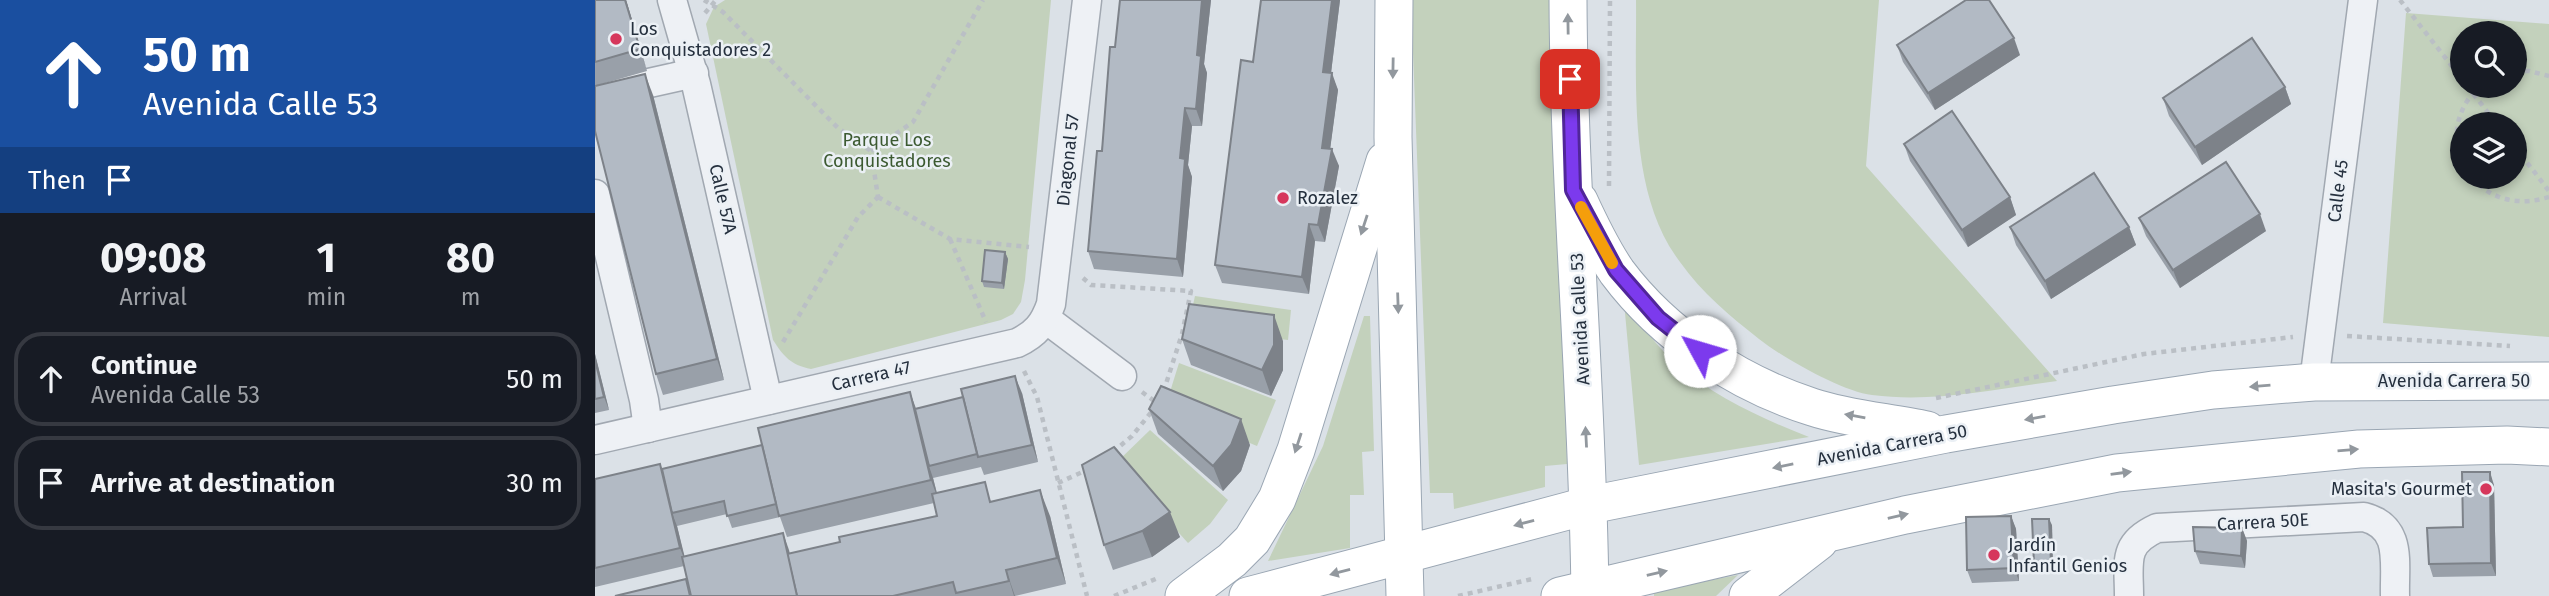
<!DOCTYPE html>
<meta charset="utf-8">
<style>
:root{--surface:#171b24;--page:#242831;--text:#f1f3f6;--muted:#9ea1a6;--line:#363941}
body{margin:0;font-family:"Fira Sans",sans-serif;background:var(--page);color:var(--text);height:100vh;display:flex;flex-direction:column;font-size:26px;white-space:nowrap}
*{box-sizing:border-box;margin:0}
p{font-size:23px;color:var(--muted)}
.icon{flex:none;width:38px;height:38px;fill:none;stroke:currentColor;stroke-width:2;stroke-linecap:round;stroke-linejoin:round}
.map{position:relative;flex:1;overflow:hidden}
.side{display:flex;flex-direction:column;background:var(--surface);width:595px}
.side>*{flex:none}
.banner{background:#1a4fa0;color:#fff;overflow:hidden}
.controls{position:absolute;left:1855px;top:21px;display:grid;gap:14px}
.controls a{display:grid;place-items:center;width:77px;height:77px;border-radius:50%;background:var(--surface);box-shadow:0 4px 10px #0003;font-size:35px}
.pin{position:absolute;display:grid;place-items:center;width:60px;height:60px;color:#fff;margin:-30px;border-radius:14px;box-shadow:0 4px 10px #0006}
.me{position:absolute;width:77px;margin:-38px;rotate:309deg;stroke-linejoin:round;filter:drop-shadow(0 0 5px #0008)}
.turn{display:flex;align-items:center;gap:24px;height:147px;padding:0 28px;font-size:32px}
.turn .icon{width:91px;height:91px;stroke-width:2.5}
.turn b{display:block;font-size:49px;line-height:60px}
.then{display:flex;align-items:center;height:66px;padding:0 28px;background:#0003;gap:14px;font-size:26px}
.eta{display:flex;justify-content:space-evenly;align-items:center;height:119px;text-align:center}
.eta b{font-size:42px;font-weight:700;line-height:49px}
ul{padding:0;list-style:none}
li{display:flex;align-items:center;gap:21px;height:94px;margin:0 14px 10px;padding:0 14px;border:4px solid var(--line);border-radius:28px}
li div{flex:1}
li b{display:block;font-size:26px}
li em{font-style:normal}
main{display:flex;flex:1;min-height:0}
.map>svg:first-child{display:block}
.green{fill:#c3d1bc;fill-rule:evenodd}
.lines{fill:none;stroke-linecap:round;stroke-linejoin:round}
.minor-casing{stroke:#a1a8b1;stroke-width:31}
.major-casing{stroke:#9aa6b3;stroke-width:39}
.path{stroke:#babfc5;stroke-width:4.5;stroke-dasharray:5 5;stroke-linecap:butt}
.minor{stroke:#eef1f5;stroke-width:28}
.major{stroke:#fff;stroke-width:37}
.wall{fill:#99a0a9;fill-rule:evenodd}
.shaded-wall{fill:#7d8289}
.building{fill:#b2bac4;stroke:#7d8289;stroke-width:2}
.oneway{fill:#92989e}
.route-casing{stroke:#51269a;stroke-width:18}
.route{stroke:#7c3aed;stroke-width:12}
.slow{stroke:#f59e0b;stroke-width:12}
.poi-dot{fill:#d6375c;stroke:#ebf0f5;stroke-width:2.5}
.labels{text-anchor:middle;stroke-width:5;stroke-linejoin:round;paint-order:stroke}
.poi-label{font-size:18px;fill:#25303e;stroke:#ebf0f5;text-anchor:start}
.park-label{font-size:18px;fill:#3c5a31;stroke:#ebf0f5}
.street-label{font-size:18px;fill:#25303e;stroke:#ebf0f5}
</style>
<main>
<section class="side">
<div class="banner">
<div class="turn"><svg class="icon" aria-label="ahead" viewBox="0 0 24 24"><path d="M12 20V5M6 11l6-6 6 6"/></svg><div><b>50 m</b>Avenida Calle 53</div></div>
<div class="then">Then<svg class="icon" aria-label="arrive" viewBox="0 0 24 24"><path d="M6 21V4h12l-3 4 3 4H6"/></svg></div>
</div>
<div class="eta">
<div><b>09:08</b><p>Arrival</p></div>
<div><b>1</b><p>min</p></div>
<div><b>80</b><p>m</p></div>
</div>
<ul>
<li><svg class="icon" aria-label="ahead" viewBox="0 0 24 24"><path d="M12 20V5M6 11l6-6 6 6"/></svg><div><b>Continue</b><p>Avenida Calle 53</p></div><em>50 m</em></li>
<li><svg class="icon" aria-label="arrive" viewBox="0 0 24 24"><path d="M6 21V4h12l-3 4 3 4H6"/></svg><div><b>Arrive at destination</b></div><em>30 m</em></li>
</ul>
</section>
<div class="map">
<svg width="1954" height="596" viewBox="0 0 1954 596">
<rect width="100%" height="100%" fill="#dbe1e7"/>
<g class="green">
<path d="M130,0H456L430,280L426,302L418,314L406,320L216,369C196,365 189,357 178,340L111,24L119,7Z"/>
<polygon points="816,0 959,0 972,464 950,466 950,487 859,509 858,493 835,493"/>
<path d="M1041,0H1284L1271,166L1462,381C1401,389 1339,403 1277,395C1248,392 1188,358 1164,339C1135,316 1107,293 1085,262C1032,192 1042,83 1041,0Z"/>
<path d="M1811,13L1954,24V337L1788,323ZM1867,33H1920V86H1867ZM1867,124H1920V177H1867Z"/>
<polygon points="600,296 696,310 693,340 593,327"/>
<path d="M1029,302C1046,323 1061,347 1082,364C1119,397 1168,419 1214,437L1044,465Z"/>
<polygon points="769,316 775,316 779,451 767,452 769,495 755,495 755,548 673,561 728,446"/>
<polygon points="584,363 681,400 662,446 570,408"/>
<polygon points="555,430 633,500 615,524 593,543 521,463"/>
<polygon points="1143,575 1121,596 1059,596 1059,591"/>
</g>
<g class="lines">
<defs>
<g id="minor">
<polyline points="77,0 101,84 173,400"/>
<polyline points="0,95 99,73"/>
<polyline points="0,194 49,400 53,428"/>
<polyline points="451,319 527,376"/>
<polyline points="1719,382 1768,0"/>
<path d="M0,440L422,343C441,334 449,324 456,304L492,0"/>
<path d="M1534,596C1534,562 1527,544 1562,528L1769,517C1808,527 1799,563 1800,596"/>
</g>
<g id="major">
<polyline points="799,0 798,137 810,596"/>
<path d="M973,0C974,199 993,397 995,596"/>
<path d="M984,201C995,225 1007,250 1022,272C1069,335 1142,383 1217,407C1253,419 1295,422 1332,430"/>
<polyline points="589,596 637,560 657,540 682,499 701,450 790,161"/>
<polyline points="653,596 995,505 1351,434 1518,405 1618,390 1719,382 1954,381"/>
<polyline points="965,596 1310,515 1522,473 1764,449 1912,445 1954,447"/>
<polyline points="1153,596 1224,541"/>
</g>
</defs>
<use href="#minor" class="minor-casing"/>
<use href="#major" class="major-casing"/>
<g class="path">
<polyline points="109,0 128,12 243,128 276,151 283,197"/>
<polyline points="1805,0 1867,79"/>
<polyline points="110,13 121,0"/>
<polyline points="1920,71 1934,71 1954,76"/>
<polyline points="1872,86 1902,124"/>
<polyline points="1920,147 1954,191"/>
<polyline points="276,151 318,122 388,0"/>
<path d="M1867,161C1855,135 1864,103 1886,86"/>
<path d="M1877,177C1896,201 1926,206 1954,197"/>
<polyline points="1014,186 1015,0"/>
<polyline points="283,197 355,239 434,247"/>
<polyline points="355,239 391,322"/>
<polyline points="488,278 496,285 596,291 587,334 569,390"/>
<polyline points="1752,336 1915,346"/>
<polyline points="188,342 263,217 283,197"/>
<polyline points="429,371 442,397 492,596"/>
<polyline points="547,392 562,403"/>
<polyline points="1341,398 1549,354 1698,337"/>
<polyline points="518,452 537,436 558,410"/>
<polyline points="463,483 494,469"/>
<polyline points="519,596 563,578"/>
<polyline points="863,596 937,579"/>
</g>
<use href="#minor" class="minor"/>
<use href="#major" class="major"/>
</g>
<g class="wall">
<polygon points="0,0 31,0 52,71 0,86"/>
<polygon points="525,0 616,0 609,64 612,73 607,126 597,126 593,165 597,177 588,277 499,269 493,251 520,47"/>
<polygon points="666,0 745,0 736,73 743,90 735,149 744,166 730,242 720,241 714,294 627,283 620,265 658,62"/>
<polygon points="1302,45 1425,55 1340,110 1308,62"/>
<polygon points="1690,87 1696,104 1607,165 1574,116 1568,98"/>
<polygon points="58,95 129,380 68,395 61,374"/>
<polygon points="1309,144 1415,197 1421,215 1373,247 1315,161"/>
<polygon points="1544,218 1671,231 1585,288 1551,236"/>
<polygon points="1415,227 1534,227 1541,245 1456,299 1421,245"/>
<polygon points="410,252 413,259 409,289 389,287 387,281"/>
<polygon points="587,339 688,341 688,370 676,396 596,365"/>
<polygon points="0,354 14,410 0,413"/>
<path d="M427,393L443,462L389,475L386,467L338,478L342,493L397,502L455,516L471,584L420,596H20L94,588L89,566L0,587V479L67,469L321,408ZM339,503L342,516L245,542L195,554L89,556L82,526L132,514L137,528L185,517L192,537Z"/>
<polygon points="554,409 655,445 646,471 628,491 563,434"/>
<polygon points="487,465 585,537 557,557 518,570 509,545"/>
<polygon points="1899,485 1901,576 1838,577 1834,564 1868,527"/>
<polygon points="1416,516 1421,529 1424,581 1377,583 1372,570"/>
<polygon points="1457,525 1458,570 1442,570 1439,564"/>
<polygon points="1647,528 1652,541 1650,568 1605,564 1600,551"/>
</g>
<g class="shaded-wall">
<polygon points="30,0 31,0 32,3 52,71 45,49"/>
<polygon points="607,0 616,0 609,64 612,73 607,126 601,109 602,55"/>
<polygon points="737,0 745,0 734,89 728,72"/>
<polygon points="1419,38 1425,55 1340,110 1333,93"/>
<polygon points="737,73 743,90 733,165 727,148"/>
<polygon points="50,74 58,95 129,380 122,359"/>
<polygon points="1690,87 1696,104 1607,165 1600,147"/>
<polygon points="590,108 597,126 593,165 597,177 588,277 582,259 585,158"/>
<polygon points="737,149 744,166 730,242 723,225"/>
<polygon points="1415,197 1421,215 1373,247 1367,230"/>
<polygon points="1665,214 1671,231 1585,288 1578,270"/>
<polygon points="714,224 720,241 714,294 707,277"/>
<polygon points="1534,227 1541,245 1456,299 1450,281"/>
<polygon points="410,252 413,259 409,289 407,283"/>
<polygon points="679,315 688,341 688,370 676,396 667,370"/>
<polygon points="0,354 14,410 9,397 0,360"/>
<polygon points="420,376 427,393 443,462 437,445"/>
<polygon points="315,392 323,414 334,466 338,478 344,502 336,480"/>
<polygon points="646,419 655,445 646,471 628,491 618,466"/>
<polygon points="65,464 72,481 77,513 82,526 92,566 85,548"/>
<polygon points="1895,472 1899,485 1901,576 1896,563"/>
<polygon points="445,490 455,516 471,584 462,558"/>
<polygon points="575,512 585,537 557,557 547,531"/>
<polygon points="1416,516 1421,529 1424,581 1419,568"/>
<polygon points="1454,519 1457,525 1458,570 1456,563"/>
<polygon points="1647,528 1652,541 1650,568 1646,556"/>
<polygon points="188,533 194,550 205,596 203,596"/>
<polygon points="411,570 420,596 419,596"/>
</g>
<g class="building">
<polygon points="0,0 30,0 45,49 0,62"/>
<polygon points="525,0 607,0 602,55 606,56 601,109 590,108 585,158 590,159 582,259 493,251 502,151 507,151 515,47 520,47"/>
<polygon points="666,0 737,0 728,72 737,73 727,148 737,149 723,225 714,224 707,277 620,265 646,60 658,62"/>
<polygon points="1371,0 1394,0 1419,38 1333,93 1302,45"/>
<polygon points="1657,38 1690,87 1600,147 1568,98"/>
<polygon points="50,74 122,359 61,374 0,131 0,86"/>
<polygon points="1357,111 1415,197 1367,230 1309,144"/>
<polygon points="1631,162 1665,214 1578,270 1544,218"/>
<polygon points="1499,173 1534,227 1450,281 1415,227"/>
<polygon points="390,250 410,252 407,283 387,281"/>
<polygon points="594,304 679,315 679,345 667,370 587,339"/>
<polygon points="0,360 9,397 0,399"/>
<polygon points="420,376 437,445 383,457 366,389"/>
<polygon points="566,386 646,419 636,445 618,466 554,409"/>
<polygon points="315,392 336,480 184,516 163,428"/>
<polygon points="368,397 382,454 334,466 320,409"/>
<polygon points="167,445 181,504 132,516 129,501 77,513 67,469"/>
<polygon points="519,447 575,512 547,531 509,545 487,465"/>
<polygon points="65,464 85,548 0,568 0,479"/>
<polygon points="1867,472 1895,472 1896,563 1834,564 1832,528 1868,527"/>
<polygon points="390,482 395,502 445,490 462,558 411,570 414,581 361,593 358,582 298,596 202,596 192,554 245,542 244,537 342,516 337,494"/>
<polygon points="1416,516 1419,568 1372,570 1371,517"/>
<polygon points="1437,519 1454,519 1456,563 1439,564"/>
<polygon points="1598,527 1647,528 1646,556 1600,551"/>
<polygon points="188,533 202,596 96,596 87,557"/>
<polygon points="91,579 95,596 20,596"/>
</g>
<defs><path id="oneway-solid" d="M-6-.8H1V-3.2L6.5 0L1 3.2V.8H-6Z" transform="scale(1.75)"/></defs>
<g class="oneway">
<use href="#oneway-solid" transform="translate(973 24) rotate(-91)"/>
<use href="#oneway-solid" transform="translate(798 68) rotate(91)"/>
<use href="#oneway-solid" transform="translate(769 225) rotate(108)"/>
<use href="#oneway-solid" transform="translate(803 303) rotate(88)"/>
<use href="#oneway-solid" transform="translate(1665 386) rotate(175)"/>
<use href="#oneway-solid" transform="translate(1260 416) rotate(-170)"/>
<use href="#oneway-solid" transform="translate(1440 418) rotate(170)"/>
<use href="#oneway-solid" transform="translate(991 437) rotate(-93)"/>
<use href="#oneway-solid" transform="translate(703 443) rotate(108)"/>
<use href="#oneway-solid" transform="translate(1753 450) rotate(-5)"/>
<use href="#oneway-solid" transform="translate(1188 466) rotate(169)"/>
<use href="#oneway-solid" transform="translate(1526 473) rotate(-8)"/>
<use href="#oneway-solid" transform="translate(1303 516) rotate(-13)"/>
<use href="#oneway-solid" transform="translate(929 523) rotate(165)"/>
<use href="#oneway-solid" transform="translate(745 572) rotate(165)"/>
<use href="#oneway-solid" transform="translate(1062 573) rotate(-13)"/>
</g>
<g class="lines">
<defs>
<polyline id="route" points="975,79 978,190 1021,270 1063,318 1105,351"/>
</defs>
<use href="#route" class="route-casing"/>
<use href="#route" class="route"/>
<polyline class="slow" points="986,207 1017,263"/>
</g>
<g class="poi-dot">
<circle cx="21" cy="39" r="7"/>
<circle cx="688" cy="198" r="7"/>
<circle cx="1891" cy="489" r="7"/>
<circle cx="1399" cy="555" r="7"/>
</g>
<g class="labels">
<g class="poi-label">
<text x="35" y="35">Los<tspan x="35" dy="21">Conquistadores 2</tspan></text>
<text x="702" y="204">Rozalez</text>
<text x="1877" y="495" text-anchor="end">Masita's Gourmet</text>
<text x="1413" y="551">Jardín<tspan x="1413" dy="21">Infantil Genios</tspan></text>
</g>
<g class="park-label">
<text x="292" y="146">Parque Los<tspan x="292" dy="21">Conquistadores</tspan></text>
</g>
<g class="street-label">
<text transform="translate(473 160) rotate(-84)" y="6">Diagonal 57</text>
<text transform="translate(1743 191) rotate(-83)" y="6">Calle 45</text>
<text transform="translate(128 199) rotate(77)" y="6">Calle 57A</text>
<text transform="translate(985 319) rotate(-93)" y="6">Avenida Calle 53</text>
<text transform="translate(276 376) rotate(-13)" y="6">Carrera 47</text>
<text x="1859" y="387">Avenida Carrera 50</text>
<text transform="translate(1297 445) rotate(-11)" y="6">Avenida Carrera 50</text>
<text transform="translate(1668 522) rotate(-3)" y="6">Carrera 50E</text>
</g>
</g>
</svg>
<div class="controls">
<a><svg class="icon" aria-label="search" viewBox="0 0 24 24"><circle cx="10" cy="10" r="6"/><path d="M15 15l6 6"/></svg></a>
<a><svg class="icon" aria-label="layers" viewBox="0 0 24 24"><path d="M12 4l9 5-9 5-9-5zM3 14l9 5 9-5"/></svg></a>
</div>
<div class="pin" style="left:975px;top:79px;background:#d93025"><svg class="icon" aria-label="arrive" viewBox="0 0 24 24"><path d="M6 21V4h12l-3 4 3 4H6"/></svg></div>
<svg class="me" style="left:1105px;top:351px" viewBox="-20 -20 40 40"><circle r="19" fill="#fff"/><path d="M0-13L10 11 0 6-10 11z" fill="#7c3aed"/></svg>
</div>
</main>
